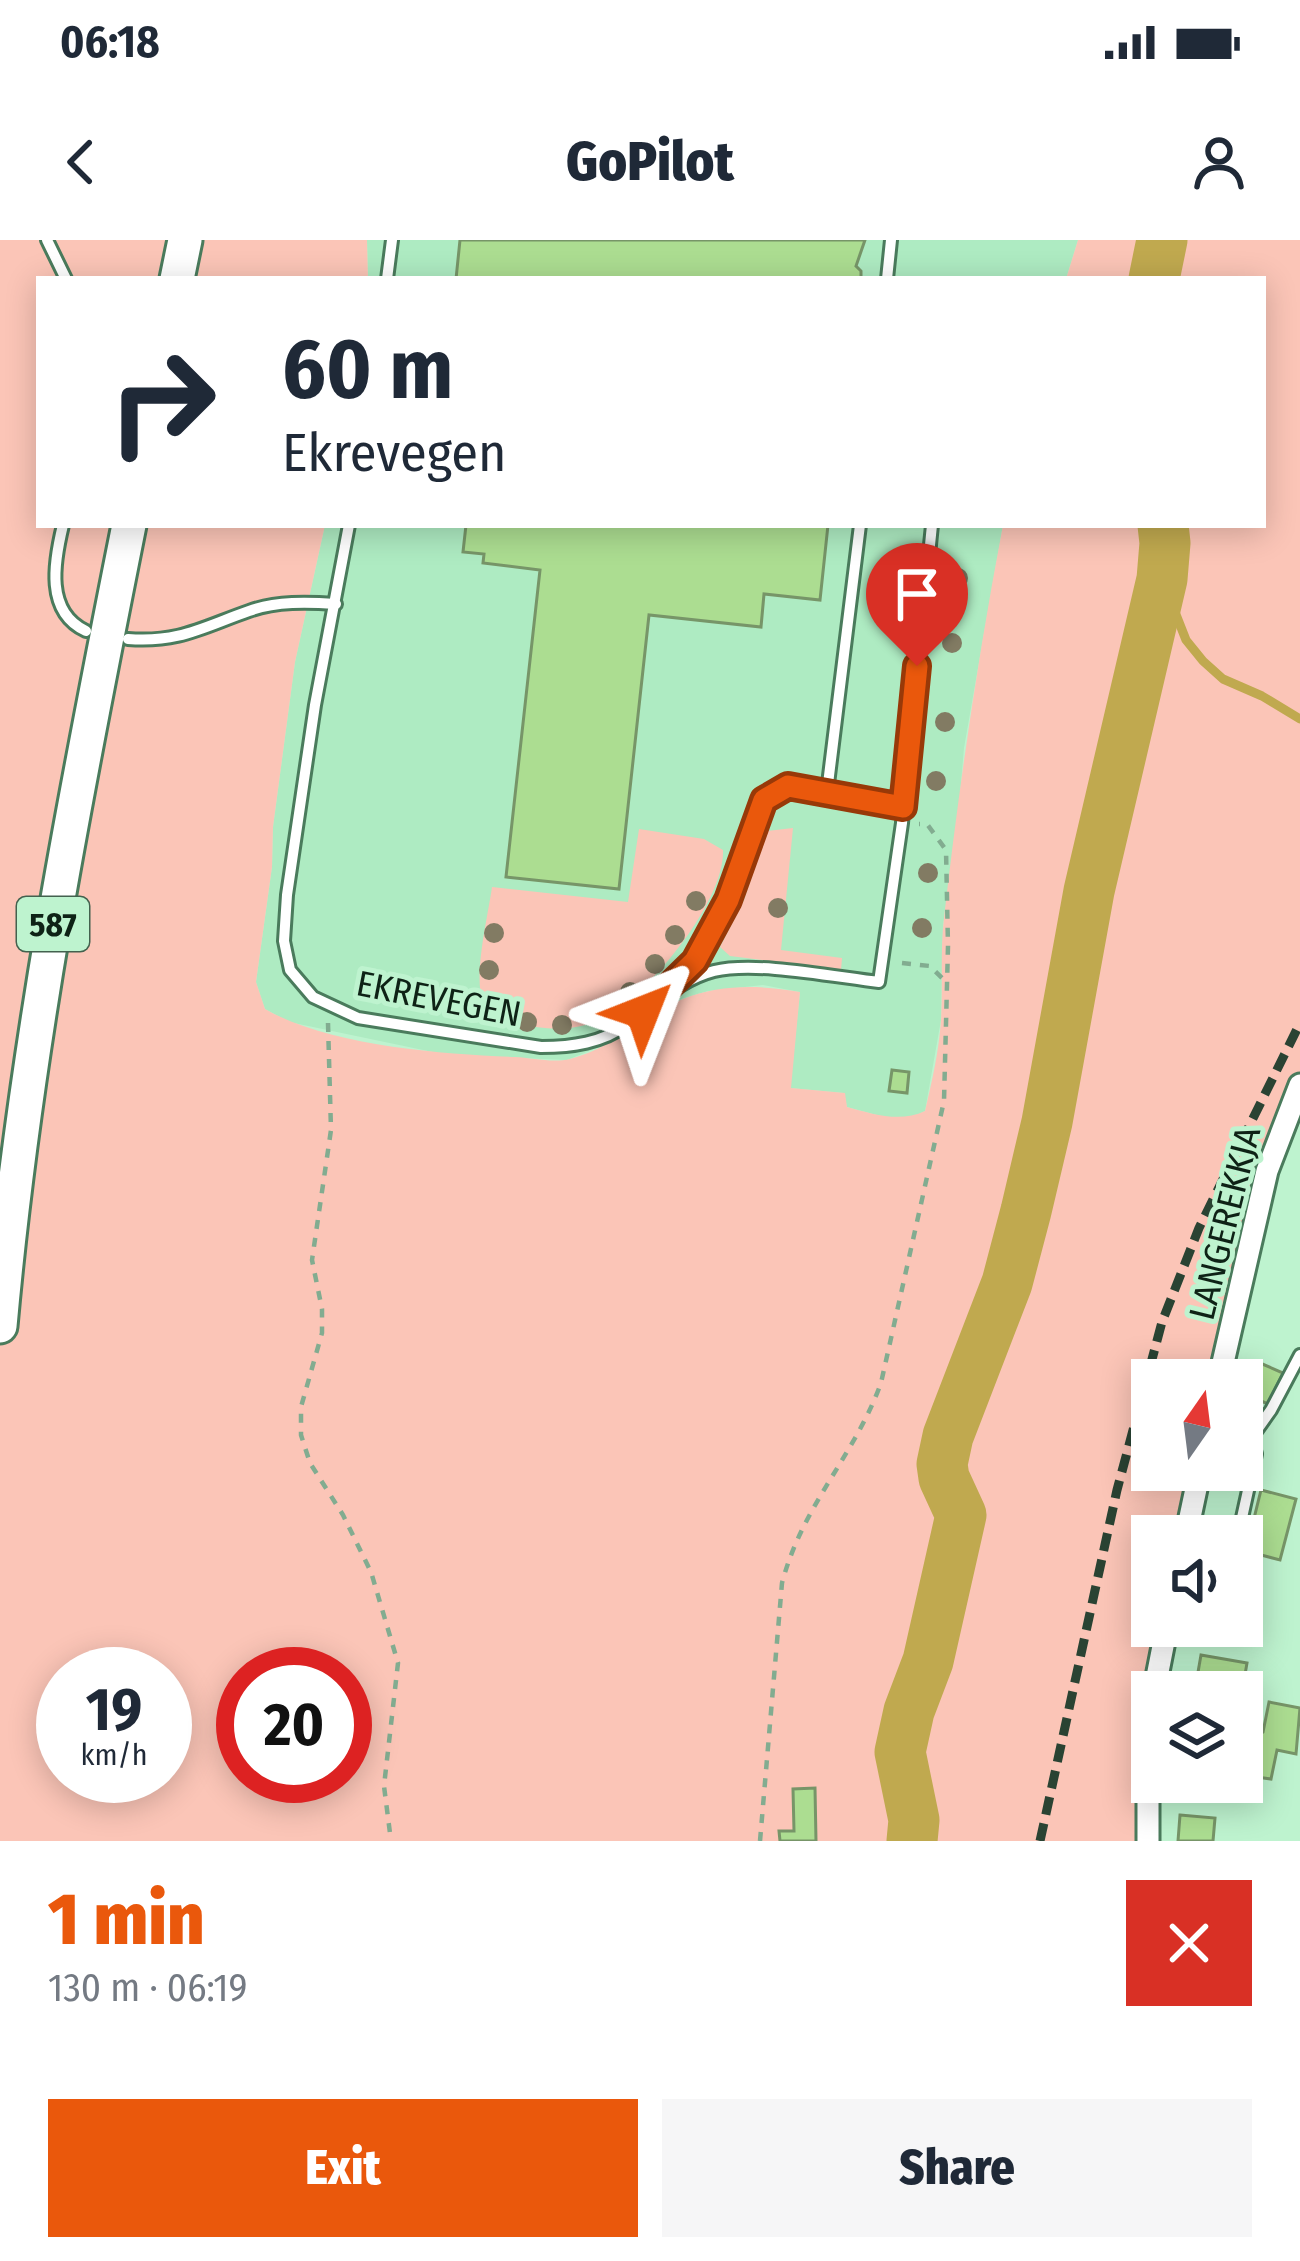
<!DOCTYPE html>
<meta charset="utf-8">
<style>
:root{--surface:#fff;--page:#f6f6f7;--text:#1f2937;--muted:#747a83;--accent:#ea580c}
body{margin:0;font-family:"Fira Sans Condensed",sans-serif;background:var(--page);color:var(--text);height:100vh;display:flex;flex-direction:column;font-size:45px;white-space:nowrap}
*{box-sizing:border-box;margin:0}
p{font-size:39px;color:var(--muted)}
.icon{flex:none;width:66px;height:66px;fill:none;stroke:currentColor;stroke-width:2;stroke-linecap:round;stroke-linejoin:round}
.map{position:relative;height:1601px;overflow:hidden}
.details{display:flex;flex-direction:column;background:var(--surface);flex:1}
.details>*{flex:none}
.hud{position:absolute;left:36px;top:36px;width:1230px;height:252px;border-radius:0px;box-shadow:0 6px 30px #0003;background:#fff;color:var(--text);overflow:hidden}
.needle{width:78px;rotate:14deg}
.fabs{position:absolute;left:1131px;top:1119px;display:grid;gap:24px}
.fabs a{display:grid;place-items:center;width:132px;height:132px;border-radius:0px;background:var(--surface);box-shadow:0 6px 30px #0003;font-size:60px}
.speed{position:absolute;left:36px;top:1407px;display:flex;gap:24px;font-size:60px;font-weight:700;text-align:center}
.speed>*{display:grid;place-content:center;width:156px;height:156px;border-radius:50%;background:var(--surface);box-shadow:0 6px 30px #0003;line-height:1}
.speed small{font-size:30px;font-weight:400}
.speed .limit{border:18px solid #d22;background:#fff;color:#111}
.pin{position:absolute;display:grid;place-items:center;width:102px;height:102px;color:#fff;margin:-123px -51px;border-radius:50% 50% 50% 0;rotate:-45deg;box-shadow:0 0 12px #0007}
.pin .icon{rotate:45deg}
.me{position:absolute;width:132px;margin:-66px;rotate:45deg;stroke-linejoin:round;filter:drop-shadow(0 0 9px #0008)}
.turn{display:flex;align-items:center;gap:42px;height:252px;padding:0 48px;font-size:54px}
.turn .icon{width:156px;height:156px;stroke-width:2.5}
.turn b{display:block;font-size:84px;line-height:102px}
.round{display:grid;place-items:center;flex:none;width:126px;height:126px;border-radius:0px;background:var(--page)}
.headline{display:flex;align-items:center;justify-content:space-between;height:204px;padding:0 48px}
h1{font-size:72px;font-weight:800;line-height:90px;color:var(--accent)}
.button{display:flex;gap:24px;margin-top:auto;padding:24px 48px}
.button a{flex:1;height:138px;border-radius:0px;background:var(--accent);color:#fff;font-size:48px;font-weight:800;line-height:138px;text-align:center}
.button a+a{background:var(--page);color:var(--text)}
.status{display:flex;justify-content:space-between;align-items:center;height:84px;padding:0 60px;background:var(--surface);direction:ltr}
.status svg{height:33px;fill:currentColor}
header{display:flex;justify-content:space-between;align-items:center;height:156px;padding:0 48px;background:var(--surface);font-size:54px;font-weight:800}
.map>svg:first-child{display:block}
.built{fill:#aeebc2}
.green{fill:#fbc5b7;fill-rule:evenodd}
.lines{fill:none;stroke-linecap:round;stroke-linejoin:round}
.stream{stroke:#c0a94f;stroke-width:9}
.river{stroke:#c0a94f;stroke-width:51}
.building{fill:#acdd91;stroke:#779568;stroke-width:3}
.service-casing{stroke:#4a7b5c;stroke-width:16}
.minor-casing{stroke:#4a7b5c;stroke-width:27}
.primary-casing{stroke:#4a7b5c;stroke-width:39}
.path{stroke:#82ac90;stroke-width:4.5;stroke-dasharray:9 9;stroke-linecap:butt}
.service{stroke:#fff;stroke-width:10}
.minor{stroke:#fff;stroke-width:21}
.primary{stroke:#fff;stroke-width:33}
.rail{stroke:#2a4333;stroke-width:9;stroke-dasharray:18 9;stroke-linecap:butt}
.tree{fill:#827b63}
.route-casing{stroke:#983908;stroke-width:30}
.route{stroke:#ea580c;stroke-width:21}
.labels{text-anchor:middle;stroke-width:10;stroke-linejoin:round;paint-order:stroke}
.shield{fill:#bef3cf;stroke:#43614e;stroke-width:3}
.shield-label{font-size:33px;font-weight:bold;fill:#0e2216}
.street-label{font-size:36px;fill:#0e2216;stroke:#bef3cf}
</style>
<div class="status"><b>06:18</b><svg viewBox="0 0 49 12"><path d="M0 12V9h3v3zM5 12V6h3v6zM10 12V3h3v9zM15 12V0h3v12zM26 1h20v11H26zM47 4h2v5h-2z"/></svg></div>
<header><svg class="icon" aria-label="back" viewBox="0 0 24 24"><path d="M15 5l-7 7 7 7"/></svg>GoPilot<svg class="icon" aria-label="person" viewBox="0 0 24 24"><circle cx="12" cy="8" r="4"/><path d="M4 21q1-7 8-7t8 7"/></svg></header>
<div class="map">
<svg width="1300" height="1601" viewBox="0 0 1300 1601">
<rect width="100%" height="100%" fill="#bef3cf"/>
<g class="built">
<polygon points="367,0 1078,0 1066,39 368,39"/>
<polygon points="325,285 1003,285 964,508 957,591 943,685 941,780 925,871 913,877 884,877 847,867 844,853 790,848 800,752 763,745 708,751 681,759 622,798 567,820 447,815 289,782 265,769 256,742 272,627 273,587 295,422"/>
</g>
<g class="green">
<path d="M0,0H367L368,39H39V285H325L295,422L273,587L272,627L256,742L265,769C330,806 441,814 515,817C532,818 553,823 570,819C616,807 642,775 683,759C720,744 761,745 800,752L791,848L845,853L847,867C873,874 900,883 925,871C932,841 939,811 941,780C943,746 940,712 944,678C959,546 978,416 1003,285H1263V39H1066L1078,0H1300V845L1219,1140H1152V1230H1200L1186,1296H1152V1386H1167L1148,1601H0ZM63,1434H165V1536H63ZM243,1434H345V1536H243Z"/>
<polygon points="793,588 781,710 842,718 841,730 730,716 720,707 744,660 767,591"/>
<path d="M639,589L704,599L723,610C725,662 647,757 601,779C573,792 547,790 519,784C504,781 487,775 482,759C474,732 488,676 492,647L628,662Z"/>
</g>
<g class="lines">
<polyline class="stream" points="1162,339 1186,400 1203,421 1223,439 1262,456 1300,479"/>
<g class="river">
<polyline points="1154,39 1162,0"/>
<polyline points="912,1601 914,1580 900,1512 909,1471 928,1421 961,1275 944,1238 942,1224 948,1196 1007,1043 1026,971 1047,882 1089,651 1162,339 1165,303 1163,285"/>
</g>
</g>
<g class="building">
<polygon points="460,0 865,0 856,26 861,31 861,39 456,39"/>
<polygon points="466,285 828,285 820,360 764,354 761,387 649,375 619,649 506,637 540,330 483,323 484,314 463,312"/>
<polygon points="892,830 909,832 907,853 889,851"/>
<polygon points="1260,1123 1283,1133 1268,1164 1245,1154"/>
<polygon points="1261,1250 1296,1259 1280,1320 1246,1311"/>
<polygon points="1187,1386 1225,1386 1221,1405 1185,1397"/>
<polygon points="1201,1415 1247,1423 1242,1452 1203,1452 1205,1440 1197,1438"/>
<polygon points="1269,1462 1300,1468 1296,1514 1277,1510 1271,1539 1242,1535 1242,1497 1252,1499 1263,1492"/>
<polygon points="815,1548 816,1601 780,1601 779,1591 794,1591 793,1549"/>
<polygon points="1180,1575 1215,1578 1213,1601 1178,1601"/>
</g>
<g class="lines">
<defs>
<g id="service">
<polyline points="47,0 66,39"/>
<polyline points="387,39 392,0"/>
<polyline points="887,39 891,0"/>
<path d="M63,285C54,322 45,372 86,391"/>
<path d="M349,285L315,465L287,655L284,701L290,730L313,757L358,778L541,807C572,807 602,803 628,784C656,765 679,740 714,731C756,721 835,737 879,742L902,583L932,285"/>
<path d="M128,399C179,403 203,387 249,371C276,361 308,362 336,364"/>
<polyline points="827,552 903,567"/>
<path d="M665,751C720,696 738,631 763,559L787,546L827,552L860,285"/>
<polyline points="1242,1211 1271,1170 1300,1115"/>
<polyline points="1197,1245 1213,1241 1227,1230"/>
<polyline points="1238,1296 1256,1214 1251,1197"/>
</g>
<g id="minor">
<polyline points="1219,1140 1267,931 1300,845"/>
<polyline points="1186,1296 1200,1230"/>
<polyline points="1154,1452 1167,1386"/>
<polyline points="1148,1601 1148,1487 1152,1461"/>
</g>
<g id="primary">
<polyline points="177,39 185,0"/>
<path d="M0,1086C24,816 76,551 129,285"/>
</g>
</defs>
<use href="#service" class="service-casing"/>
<use href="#minor" class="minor-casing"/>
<use href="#primary" class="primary-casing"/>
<g class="path">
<polyline points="902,723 930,726 948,744"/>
<polyline points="328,783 331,890 312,1020 322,1069 322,1093 301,1167 301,1195 310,1223 343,1275 371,1332 398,1423 384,1546 391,1601"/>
<path d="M760,1601L782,1343C803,1264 854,1217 881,1143L944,861L948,706L946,610L927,584H919"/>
</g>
<use href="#service" class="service"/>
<use href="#minor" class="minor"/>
<use href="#primary" class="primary"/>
<polyline class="rail" points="1040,1601 1117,1250 1162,1082 1199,988 1300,783"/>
</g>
<g class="tree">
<circle cx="958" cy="338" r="10"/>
<circle cx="952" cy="403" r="10"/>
<circle cx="945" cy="482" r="10"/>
<circle cx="936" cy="541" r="10"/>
<circle cx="928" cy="633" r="10"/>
<circle cx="696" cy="661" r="10"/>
<circle cx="778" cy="668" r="10"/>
<circle cx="922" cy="688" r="10"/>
<circle cx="494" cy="693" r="10"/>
<circle cx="675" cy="695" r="10"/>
<circle cx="655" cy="724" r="10"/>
<circle cx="489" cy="730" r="10"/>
<circle cx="630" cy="752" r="10"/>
<circle cx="494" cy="769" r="10"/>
<circle cx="598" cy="776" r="10"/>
<circle cx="527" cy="782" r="10"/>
<circle cx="562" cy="785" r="10"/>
</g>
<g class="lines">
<defs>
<polyline id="route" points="643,772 695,721 728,660 764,560 788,546 903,567 917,426"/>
</defs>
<use href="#route" class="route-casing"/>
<use href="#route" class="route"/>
</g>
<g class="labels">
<rect class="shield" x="17" y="657" width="72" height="54" rx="9"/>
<g class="shield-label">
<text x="53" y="696">587</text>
</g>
<g class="street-label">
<text transform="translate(439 758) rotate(11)" y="13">EKREVEGEN</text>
<text transform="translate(1224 983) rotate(-76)" y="13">LANGEREKKJA</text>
</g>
</g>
</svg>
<div class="fabs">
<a><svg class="needle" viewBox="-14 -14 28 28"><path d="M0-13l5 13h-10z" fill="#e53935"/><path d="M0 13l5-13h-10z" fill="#747a83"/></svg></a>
<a><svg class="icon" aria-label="sound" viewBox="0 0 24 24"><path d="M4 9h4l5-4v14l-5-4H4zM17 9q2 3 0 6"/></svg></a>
<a><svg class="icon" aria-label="layers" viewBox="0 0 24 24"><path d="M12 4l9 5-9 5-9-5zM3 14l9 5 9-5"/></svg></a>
</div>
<div class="speed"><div>19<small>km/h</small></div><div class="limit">20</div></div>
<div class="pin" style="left:917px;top:426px;background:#d93025"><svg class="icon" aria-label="arrive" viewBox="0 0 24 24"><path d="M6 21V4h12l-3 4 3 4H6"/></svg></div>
<svg class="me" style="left:643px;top:772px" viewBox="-20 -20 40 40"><path d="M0-17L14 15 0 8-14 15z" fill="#ea580c" stroke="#fff" stroke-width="4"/></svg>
<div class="hud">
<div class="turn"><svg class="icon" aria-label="right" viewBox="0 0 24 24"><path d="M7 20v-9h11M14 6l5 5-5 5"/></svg><div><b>60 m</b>Ekrevegen</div></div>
</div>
</div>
<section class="details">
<div class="headline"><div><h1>1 min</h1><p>130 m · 06:19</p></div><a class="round" style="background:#d93025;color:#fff"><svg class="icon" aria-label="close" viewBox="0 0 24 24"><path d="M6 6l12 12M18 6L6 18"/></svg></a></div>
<div class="button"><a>Exit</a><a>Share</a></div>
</section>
